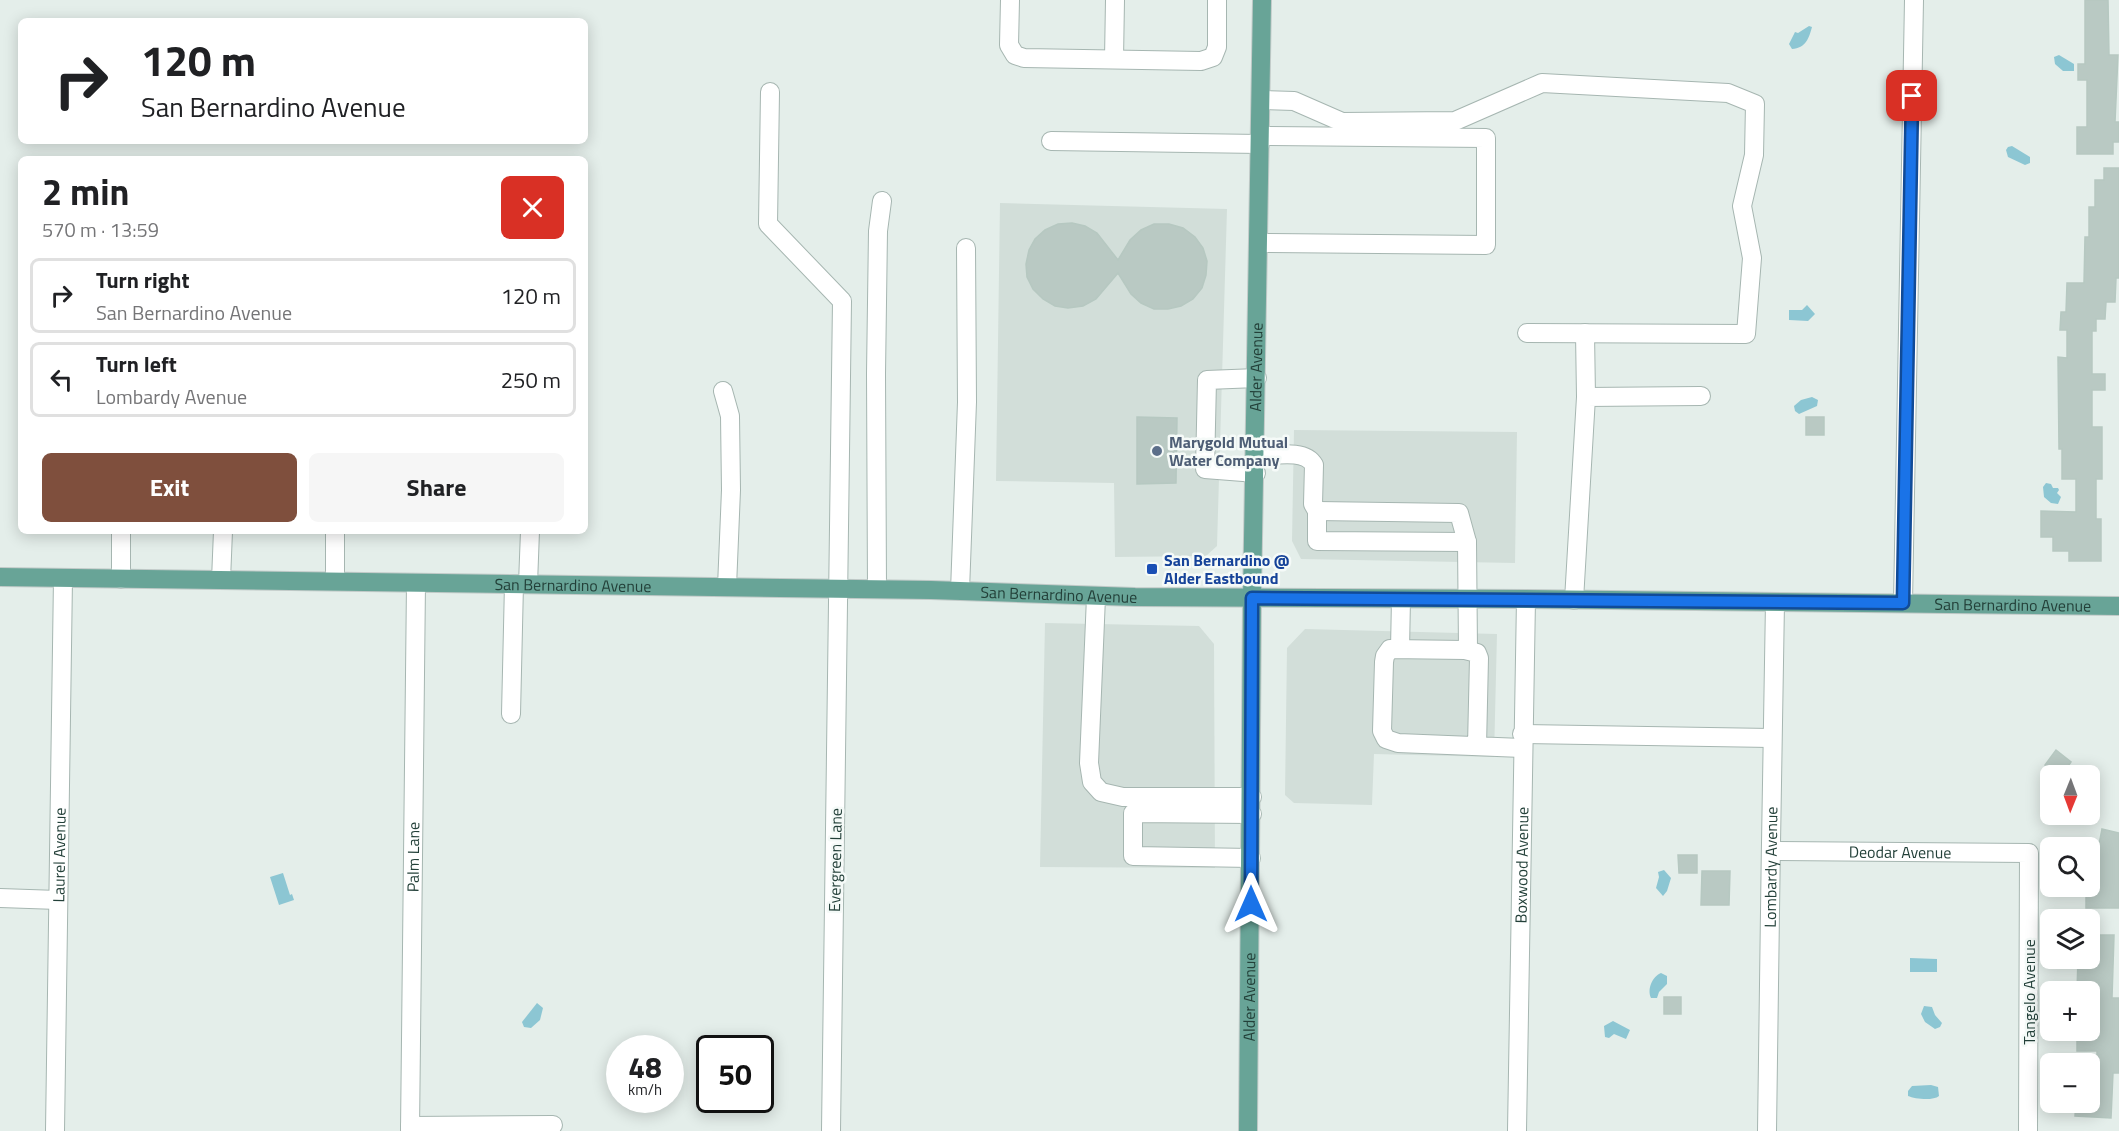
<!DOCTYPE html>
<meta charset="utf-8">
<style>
:root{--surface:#fff;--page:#f6f6f6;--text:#202124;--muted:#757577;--line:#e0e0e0;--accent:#7f4f3d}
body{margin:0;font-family:"Titillium Web",sans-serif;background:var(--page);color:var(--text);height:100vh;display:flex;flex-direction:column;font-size:22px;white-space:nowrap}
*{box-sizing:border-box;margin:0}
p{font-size:20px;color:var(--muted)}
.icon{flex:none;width:33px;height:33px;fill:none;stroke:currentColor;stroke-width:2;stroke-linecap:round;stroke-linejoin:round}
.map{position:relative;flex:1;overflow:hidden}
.side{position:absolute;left:18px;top:156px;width:570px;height:378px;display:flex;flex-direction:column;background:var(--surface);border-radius:9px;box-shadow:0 3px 15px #0003}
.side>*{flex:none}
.banner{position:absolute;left:18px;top:18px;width:570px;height:126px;border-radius:9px;box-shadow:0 3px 15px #0003;background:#fff;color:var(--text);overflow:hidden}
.needle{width:39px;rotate:181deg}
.buttons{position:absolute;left:2040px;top:765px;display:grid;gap:12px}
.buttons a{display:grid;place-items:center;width:60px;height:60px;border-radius:9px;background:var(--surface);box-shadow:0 3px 15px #0003;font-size:30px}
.speed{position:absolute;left:606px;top:1035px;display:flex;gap:12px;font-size:30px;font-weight:700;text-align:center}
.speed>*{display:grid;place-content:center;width:78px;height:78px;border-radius:50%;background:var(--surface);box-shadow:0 3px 15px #0003;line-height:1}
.speed small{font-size:15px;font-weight:400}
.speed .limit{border:3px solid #111;border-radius:9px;background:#fff;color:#111}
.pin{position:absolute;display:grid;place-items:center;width:51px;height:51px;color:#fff;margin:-26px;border-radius:12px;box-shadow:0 3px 9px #0006}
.me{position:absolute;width:66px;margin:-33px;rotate:0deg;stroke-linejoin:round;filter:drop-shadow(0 0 4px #0008)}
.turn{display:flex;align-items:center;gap:21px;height:126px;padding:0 24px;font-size:27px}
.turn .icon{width:78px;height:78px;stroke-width:2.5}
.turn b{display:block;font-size:42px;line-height:51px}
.round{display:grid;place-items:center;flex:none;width:63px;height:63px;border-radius:9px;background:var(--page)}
.summary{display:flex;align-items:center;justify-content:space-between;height:102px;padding:0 24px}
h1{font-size:36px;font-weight:700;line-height:45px}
.button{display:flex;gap:12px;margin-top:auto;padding:12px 24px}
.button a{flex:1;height:69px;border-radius:9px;background:var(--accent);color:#fff;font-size:24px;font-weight:700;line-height:69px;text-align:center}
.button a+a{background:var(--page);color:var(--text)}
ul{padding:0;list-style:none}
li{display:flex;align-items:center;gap:18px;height:75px;margin:0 12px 9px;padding:0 12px;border:3px solid var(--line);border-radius:9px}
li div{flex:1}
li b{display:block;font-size:22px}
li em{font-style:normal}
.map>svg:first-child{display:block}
.built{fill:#d2ded9}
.water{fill:#8cc6d3}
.building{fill:#b9c9c3;stroke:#b6c8c1;stroke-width:1.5}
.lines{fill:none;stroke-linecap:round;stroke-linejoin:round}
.minor-casing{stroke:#a6b6b1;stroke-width:20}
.major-casing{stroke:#c1cac8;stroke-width:20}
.minor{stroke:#fff;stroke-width:18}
.major{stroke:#68a497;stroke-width:18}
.route-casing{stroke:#114b97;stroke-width:15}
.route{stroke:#1a73e8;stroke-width:10}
.service-dot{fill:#5c6f8a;stroke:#f5faf8;stroke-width:2}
.transit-dot{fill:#1a4fb4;stroke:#f5faf8;stroke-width:2}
.labels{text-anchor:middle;stroke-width:5;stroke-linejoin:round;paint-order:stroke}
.street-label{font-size:16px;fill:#234039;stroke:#f5faf8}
.service-label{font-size:16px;font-weight:bold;fill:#4e5e75;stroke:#f5faf8;text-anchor:start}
.transit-label{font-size:16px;font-weight:bold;fill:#164399;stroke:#f5faf8;text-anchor:start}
</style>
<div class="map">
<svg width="2119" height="1131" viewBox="0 0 2119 1131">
<rect width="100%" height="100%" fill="#e4eeea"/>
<g class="built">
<polygon points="1000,203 1227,209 1217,546 1206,556 1115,557 1114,483 996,481"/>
<polygon points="1294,430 1517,432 1515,563 1301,559 1292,541"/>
<polygon points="1045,623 1199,626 1214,644 1215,868 1040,867"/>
<polygon points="1305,629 1497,634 1494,757 1374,754 1372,805 1294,803 1285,795 1287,648"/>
</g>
<g class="water">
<path d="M1809,26L1812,27C1809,38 1806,48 1792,49L1789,44L1795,32L1798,33Z"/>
<polygon points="2059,55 2074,64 2074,71 2063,71 2055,64 2054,57"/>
<polygon points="2012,146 2030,157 2030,163 2025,165 2008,157 2006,150 2008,147"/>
<polygon points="1807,305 1815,314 1808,321 1789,320 1789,310 1802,310"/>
<polygon points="1812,397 1818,400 1817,406 1799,414 1795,411 1794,406 1801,400"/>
<polygon points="2046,483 2051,484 2053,488 2058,488 2059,490 2057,493 2061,497 2058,504 2051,503 2044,497 2043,487"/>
<polygon points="1664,870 1671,878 1667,891 1663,896 1656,888 1659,877 1658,872"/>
<polygon points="283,873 290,895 292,894 294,900 279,905 270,877"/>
<polygon points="1910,958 1937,959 1937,972 1910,972"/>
<path d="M1661,973L1667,976V984L1659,992L1657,998H1651C1647,989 1652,977 1661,973Z"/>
<polygon points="537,1003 543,1008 540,1020 531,1028 524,1027 522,1022"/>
<polygon points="1924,1006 1932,1007 1935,1015 1942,1023 1940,1027 1935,1029 1925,1022 1921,1014"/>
<polygon points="1613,1021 1630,1030 1626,1039 1614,1034 1609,1038 1605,1037 1604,1026"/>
<path d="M1931,1085L1938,1087L1939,1096C1933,1101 1915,1099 1908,1096V1091L1912,1086Z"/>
</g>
<g class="building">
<polygon points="2085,0 2108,0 2109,55 2118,55 2115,122 2119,122 2119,142 2113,142 2113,154 2077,154 2077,127 2087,127 2087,80 2078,80 2078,64 2085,64"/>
<polygon points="2104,168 2119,168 2119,278 2116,278 2115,302 2106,302 2105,319 2096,319 2096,331 2092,331 2092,374 2105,374 2105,390 2092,390 2092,427 2102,427 2102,479 2096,479 2096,519 2101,519 2101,561 2069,561 2069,551 2053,551 2053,537 2041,537 2041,511 2076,512 2076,479 2062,479 2062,449 2059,449 2058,357 2067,358 2067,330 2060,330 2061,312 2066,312 2067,283 2084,283 2085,237 2089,237 2089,207 2095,207 2095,180 2104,180"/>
<polygon points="1072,223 1085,226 1097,233 1118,260 1130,240 1141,230 1154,224 1169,224 1183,228 1195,237 1203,248 1207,261 1206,275 1202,288 1193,299 1181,306 1168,309 1154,309 1141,303 1131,294 1118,273 1096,299 1083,306 1068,308 1055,306 1043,299 1033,289 1027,277 1026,264 1029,250 1035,239 1045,230 1058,224"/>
<polygon points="1137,417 1177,418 1176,483 1137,484"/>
<rect x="1806" y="417" width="18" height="18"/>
<polygon points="2056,750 2071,762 2061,776 2045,765"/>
<polygon points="2102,829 2119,833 2119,908 2086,908 2086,887 2091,887"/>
<polygon points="1678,855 1697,855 1697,873 1679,873"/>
<polygon points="1702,871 1730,871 1729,905 1701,905"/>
<polygon points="2090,935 2114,935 2112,998 2119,998 2119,1073 2113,1073 2111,1118 2075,1116 2076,1102 2090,1102 2090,1079 2097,1079 2097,1051 2077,1051 2077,1033 2090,1033 2090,992 2077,992 2078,958 2090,958"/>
<rect x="1664" y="997" width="17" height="17"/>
</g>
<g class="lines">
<defs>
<g id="minor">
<polyline points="1010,0 1009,45 1015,55 1024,58 1201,61 1213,57 1217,47 1217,0"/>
<polyline points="1114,59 1115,0"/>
<polyline points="770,92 768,224 842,301 831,1131"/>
<polyline points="1261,100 1294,101 1342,122 1455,121 1542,83 1728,93 1755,104 1754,155 1742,206 1752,258 1746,334 1527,333"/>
<polyline points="1051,141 1260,144"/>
<polyline points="1259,243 1486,245 1486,138 1260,136"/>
<polyline points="1585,333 1586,397"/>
<polyline points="723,391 730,416 731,490 727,587"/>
<path d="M1256,456C1272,456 1305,448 1314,465L1313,504L1317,511V541L1467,542"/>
<polyline points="1256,473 1205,469 1207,380 1257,378"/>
<polyline points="1317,511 1459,513 1467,542 1468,650"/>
<polyline points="121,579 121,531"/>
<polyline points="221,580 223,531"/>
<polyline points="335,581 335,531"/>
<polyline points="528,584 530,531"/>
<polyline points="877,589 876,374 878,231 882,201"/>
<polyline points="960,591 967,402 966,248"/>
<polyline points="1096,597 1089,763 1092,782 1101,792 1123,797 1252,797"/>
<polyline points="1574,600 1586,397 1701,396"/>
<polyline points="1903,603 1914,0"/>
<polyline points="1400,649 1401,599"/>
<polyline points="511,714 514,584"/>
<polyline points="1522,734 1771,738"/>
<polyline points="1477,746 1479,658 1477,653 1465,650 1390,649 1385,656 1384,662 1382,731 1386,739 1398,743 1522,748"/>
<path id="s1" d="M1771,851L2029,853L2028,1131"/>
<polyline points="1251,858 1133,856 1133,813 1252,814"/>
<polyline points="0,898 58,900"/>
<polyline points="410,1126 553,1125"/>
<path id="s2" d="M55,1131L63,578"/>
<path id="s3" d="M410,1131L416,583"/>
<path id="s4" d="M1517,1131L1526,599"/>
<path id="s5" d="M1767,1131C1770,955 1771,778 1775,602"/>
</g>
<g id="major">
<path id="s6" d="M0,577L931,590L1135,597L1526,599L2119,606"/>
<path id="s7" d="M1248,1131L1252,598L1262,0"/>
</g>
</defs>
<use href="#minor" class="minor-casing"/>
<use href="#major" class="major-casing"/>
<use href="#minor" class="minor"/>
<use href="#major" class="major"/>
</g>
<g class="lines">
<defs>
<polyline id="route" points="1251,904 1252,598 1903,603 1912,96"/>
</defs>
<use href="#route" class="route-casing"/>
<use href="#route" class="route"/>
</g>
<circle class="service-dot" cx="1157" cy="451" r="6"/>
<rect class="transit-dot" x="1146" y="563" width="12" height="12" rx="3"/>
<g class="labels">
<g class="street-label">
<text dy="6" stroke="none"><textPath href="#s7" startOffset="764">Alder Avenue</textPath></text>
<text dy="6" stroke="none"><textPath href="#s6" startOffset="573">San Bernardino Avenue</textPath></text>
<text dy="6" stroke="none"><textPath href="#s6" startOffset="1059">San Bernardino Avenue</textPath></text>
<text dy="6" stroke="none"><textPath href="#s6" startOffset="2013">San Bernardino Avenue</textPath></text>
<text dy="6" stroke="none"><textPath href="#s1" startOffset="129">Deodar Avenue</textPath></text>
<text dy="6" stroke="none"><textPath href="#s2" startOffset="276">Laurel Avenue</textPath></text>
<text dy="6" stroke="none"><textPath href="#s3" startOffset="274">Palm Lane</textPath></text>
<text transform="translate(835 860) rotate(-89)" y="6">Evergreen Lane</text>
<text dy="6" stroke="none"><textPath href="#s4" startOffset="266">Boxwood Avenue</textPath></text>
<text dy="6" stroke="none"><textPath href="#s5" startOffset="264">Lombardy Avenue</textPath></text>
<text transform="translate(2029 992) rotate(-90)" y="6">Tangelo Avenue</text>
<text dy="6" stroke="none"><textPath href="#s7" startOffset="134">Alder Avenue</textPath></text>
</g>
<g class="service-label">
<text x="1169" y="448">Marygold Mutual<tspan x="1169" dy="18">Water Company</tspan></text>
</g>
<g class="transit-label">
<text x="1164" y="566">San Bernardino @<tspan x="1164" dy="18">Alder Eastbound</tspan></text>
</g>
</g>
</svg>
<div class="buttons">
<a><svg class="needle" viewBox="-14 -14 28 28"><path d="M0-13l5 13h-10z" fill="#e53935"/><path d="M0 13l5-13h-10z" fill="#757577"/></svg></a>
<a><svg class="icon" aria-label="search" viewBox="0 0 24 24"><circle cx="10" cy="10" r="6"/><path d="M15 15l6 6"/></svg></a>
<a><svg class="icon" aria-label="layers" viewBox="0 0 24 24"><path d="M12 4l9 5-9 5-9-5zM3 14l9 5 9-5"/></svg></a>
<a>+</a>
<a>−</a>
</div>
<div class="speed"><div>48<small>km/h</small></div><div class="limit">50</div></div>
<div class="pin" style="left:1912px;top:96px;background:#d93025"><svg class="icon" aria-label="arrive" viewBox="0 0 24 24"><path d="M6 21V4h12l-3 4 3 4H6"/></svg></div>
<svg class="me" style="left:1251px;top:904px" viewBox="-20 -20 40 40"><path d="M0-17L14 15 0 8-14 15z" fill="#1a73e8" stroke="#fff" stroke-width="4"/></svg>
<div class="banner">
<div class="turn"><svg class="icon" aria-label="right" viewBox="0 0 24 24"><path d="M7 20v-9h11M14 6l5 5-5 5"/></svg><div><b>120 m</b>San Bernardino Avenue</div></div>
</div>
<section class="side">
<div class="summary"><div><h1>2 min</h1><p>570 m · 13:59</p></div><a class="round" style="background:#d93025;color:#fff"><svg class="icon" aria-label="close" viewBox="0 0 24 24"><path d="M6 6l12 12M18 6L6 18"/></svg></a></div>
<ul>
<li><svg class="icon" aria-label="right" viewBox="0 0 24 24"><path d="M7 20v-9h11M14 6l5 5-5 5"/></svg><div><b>Turn right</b><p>San Bernardino Avenue</p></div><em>120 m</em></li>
<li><svg class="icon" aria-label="left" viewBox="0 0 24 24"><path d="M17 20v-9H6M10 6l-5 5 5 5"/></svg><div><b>Turn left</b><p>Lombardy Avenue</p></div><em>250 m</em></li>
</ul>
<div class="button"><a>Exit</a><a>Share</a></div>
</section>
</div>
